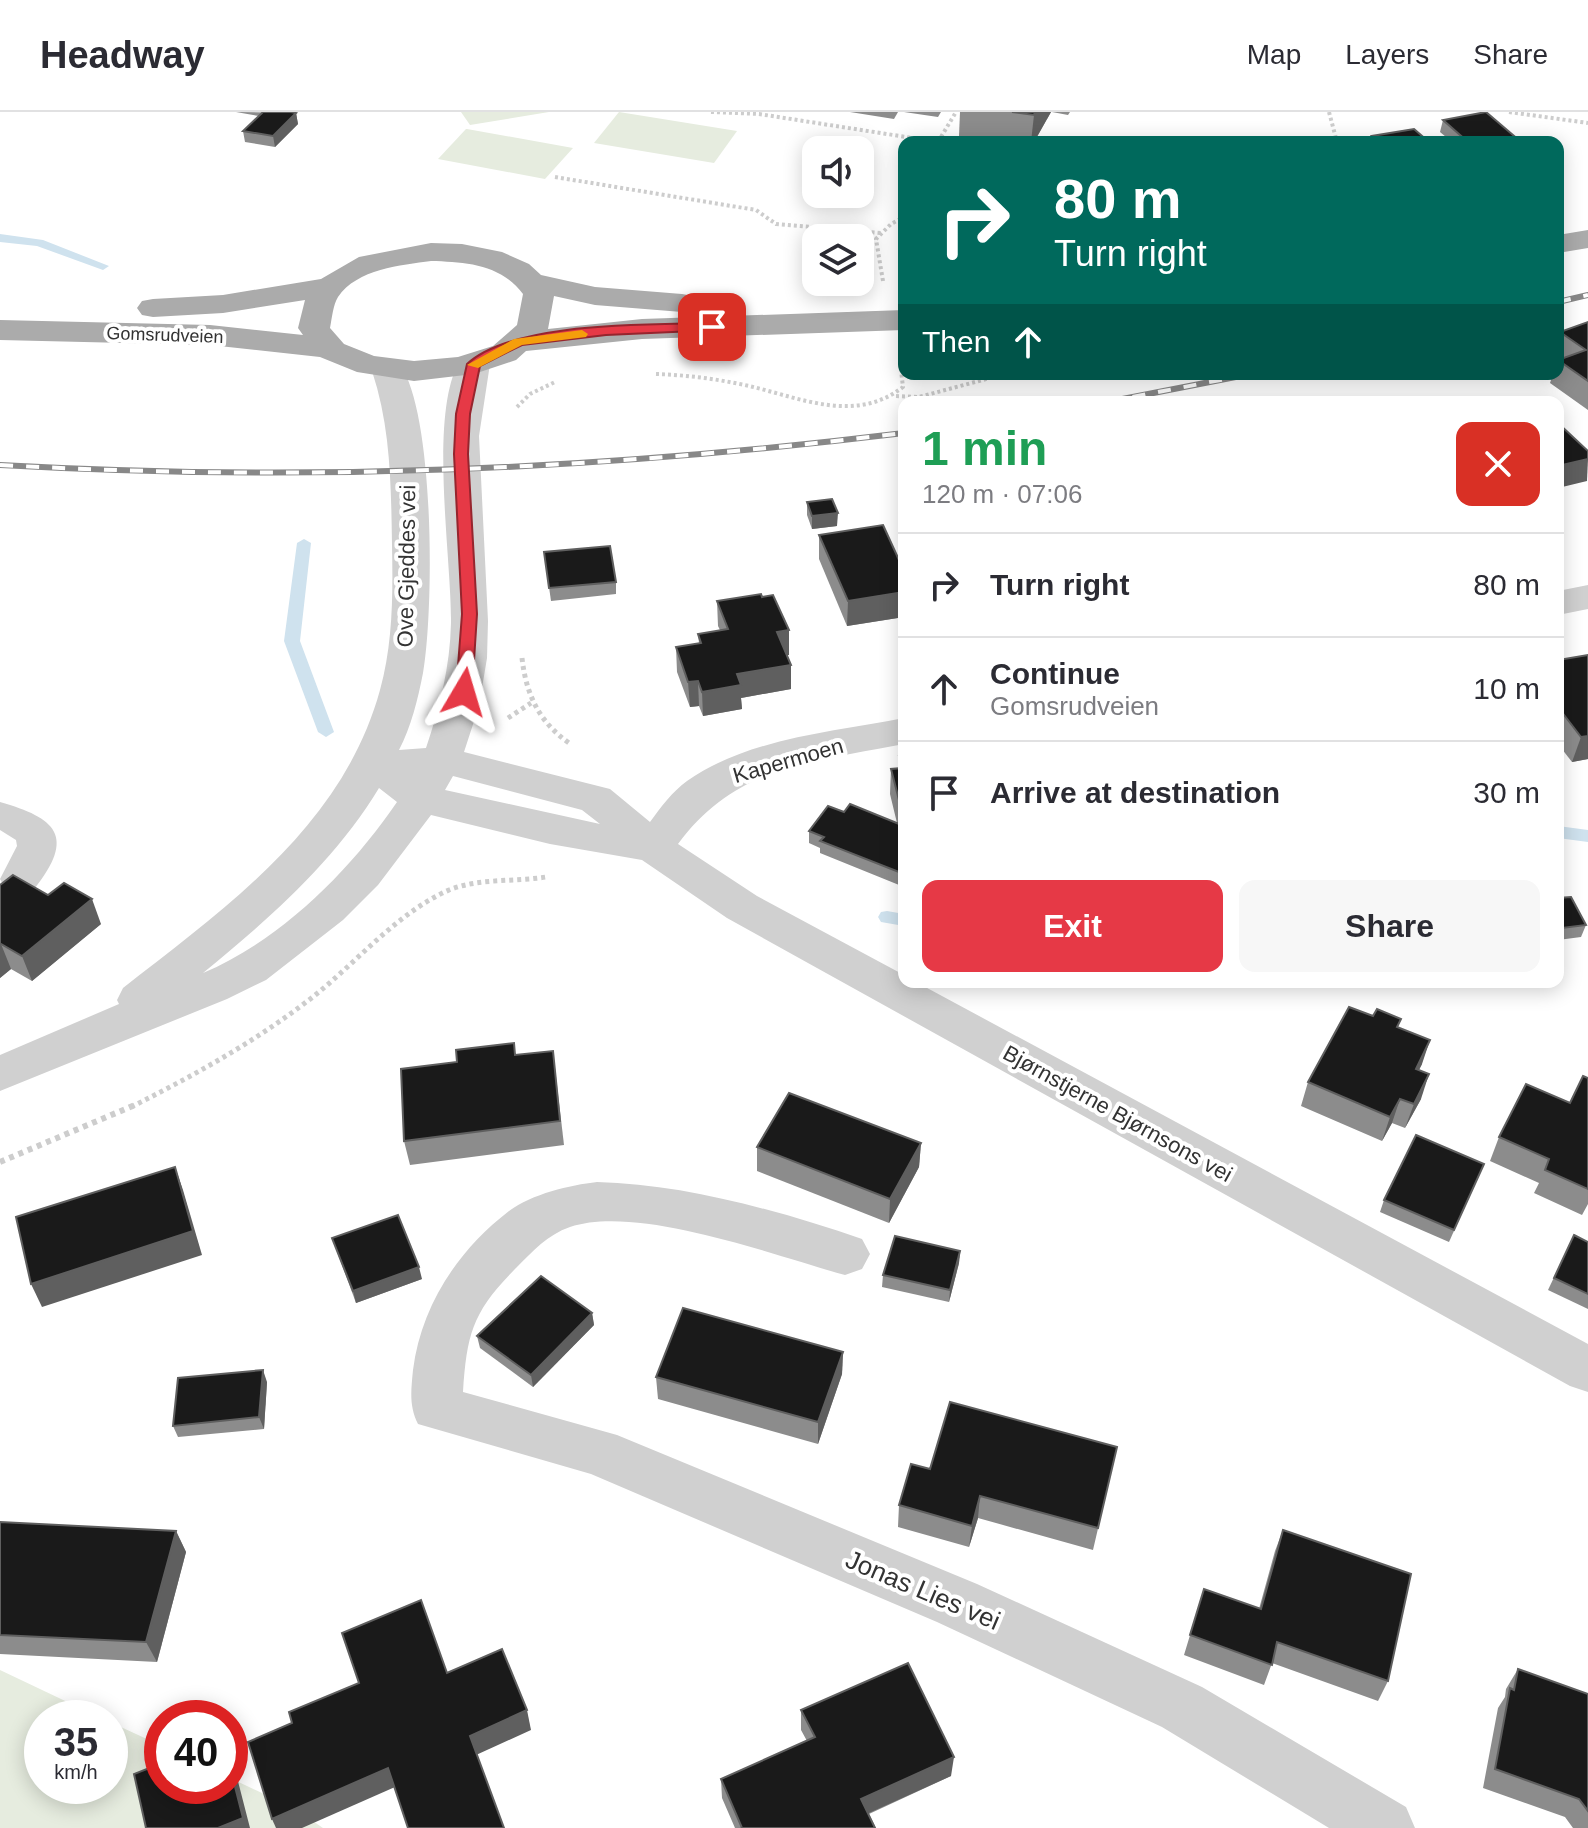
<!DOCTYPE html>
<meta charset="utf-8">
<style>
:root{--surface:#fff;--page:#f7f7f7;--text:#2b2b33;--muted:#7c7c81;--line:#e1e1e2;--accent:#e63946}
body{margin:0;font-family:Arial,sans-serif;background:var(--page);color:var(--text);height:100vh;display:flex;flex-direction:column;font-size:30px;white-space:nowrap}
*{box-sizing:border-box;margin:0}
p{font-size:26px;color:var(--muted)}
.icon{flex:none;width:44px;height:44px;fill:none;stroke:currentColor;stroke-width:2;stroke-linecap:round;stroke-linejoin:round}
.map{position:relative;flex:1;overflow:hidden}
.side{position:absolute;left:898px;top:284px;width:666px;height:592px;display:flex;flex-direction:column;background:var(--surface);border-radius:16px;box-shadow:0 4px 20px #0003}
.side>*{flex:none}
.guide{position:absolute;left:898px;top:24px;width:666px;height:244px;border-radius:16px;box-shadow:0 4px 20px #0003;background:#00695c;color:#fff;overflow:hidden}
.controls{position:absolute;left:802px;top:24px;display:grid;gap:16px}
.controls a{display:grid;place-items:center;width:72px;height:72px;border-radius:16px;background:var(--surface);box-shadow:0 4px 20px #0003;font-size:40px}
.speed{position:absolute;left:24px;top:1588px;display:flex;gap:16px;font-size:40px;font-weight:700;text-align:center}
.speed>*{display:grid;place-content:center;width:104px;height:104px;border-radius:50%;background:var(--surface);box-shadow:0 4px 20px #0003;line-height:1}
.speed small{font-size:20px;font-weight:400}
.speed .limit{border:12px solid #d22;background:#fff;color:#111}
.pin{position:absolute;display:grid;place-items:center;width:68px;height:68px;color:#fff;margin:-34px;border-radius:16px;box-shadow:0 4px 12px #0006}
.me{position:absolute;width:88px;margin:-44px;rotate:7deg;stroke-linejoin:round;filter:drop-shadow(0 0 6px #0008)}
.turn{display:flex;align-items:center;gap:28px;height:168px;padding:0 24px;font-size:36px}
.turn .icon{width:104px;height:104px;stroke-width:2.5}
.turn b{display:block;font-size:56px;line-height:68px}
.then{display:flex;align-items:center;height:76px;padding:0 24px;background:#0003;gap:16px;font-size:30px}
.round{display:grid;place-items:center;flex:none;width:84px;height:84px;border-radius:16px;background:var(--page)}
.headline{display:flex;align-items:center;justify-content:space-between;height:136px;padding:0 24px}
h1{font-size:48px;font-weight:700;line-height:60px;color:#1e9e55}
.cta{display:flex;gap:16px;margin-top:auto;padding:16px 24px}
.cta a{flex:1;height:92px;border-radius:16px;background:var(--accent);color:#fff;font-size:32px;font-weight:700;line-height:92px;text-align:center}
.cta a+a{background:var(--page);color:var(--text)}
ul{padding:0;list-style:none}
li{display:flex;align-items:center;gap:24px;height:104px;padding:0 24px;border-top:2px solid var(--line)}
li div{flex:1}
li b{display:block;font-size:30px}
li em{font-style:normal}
header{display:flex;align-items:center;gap:48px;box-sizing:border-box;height:112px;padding:0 40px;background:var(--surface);border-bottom:2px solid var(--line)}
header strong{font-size:38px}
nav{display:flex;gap:44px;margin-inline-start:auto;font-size:28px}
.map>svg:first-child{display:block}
.green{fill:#e6ecdf}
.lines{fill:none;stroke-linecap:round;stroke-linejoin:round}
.stream{fill:#cfe2ee;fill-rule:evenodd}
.path-far2{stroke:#cdcdcd;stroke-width:4;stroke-dasharray:3 3;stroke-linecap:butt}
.path-far1{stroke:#cdcdcd;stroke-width:5;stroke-dasharray:4 4;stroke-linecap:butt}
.path{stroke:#cdcdcd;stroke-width:6;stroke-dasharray:5 5;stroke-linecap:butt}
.minor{fill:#d0d0d0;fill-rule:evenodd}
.major{fill:#ababab;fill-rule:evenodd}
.rail-casing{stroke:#888;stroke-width:6}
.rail{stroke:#fff;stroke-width:4;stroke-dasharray:13;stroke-linecap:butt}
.wall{fill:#8c8c8c}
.shaded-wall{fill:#5f5f5f}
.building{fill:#1a1a1a;stroke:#5f5f5f;stroke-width:2}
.route{fill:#e63946;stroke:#96252e;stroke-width:2}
.slow{fill:#f59e0b}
.labels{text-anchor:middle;stroke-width:8;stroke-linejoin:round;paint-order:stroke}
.far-street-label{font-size:18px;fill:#333;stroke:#fff}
.street-label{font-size:22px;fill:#333;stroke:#fff}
.near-street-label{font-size:26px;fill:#333;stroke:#fff}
</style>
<header>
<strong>Headway</strong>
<nav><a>Map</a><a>Layers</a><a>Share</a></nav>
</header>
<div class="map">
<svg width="1588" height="1716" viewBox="0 0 1588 1716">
<rect width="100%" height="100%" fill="#fff"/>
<g class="green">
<polygon points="461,0 549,0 470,13"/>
<polygon points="619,0 737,19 714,51 594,31"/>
<polygon points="466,17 467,17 573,36 545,67 438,47"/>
<polygon points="0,1558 101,1606 42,1606 42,1674 110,1674 110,1610 162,1634 162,1674 230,1674 230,1666 294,1696 323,1716 0,1716"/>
</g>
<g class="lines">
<g class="stream">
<polygon points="0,122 43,128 109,154 103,158 37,134 0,130"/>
<polygon points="304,427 311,431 300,529 334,620 326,625 318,620 284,529 297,431"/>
<polygon points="1558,714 1588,718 1588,730 1558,726"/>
<polygon points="887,799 904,802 904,814 881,810 878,805 881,800"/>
</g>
<g class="path-far2">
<polyline points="711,0 759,2 938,30"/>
<polyline points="1329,0 1337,30"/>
<polyline points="1509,0 1588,11"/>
<polyline points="938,30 956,0"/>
<polyline points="1306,30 1336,28"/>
<polyline points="555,65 756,98 776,112 881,121"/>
<polyline points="883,169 876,127 891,112 904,105"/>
<path d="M656,262C687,263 718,267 749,274C801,286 855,312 903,275L900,250"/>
<polyline points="896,284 919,285 1005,262"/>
<polyline points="517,295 530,282 555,270"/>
</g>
<g class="path-far1">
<path d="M522,546C526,582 539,610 569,631"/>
<polyline points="508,606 531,591"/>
<path d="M131,995C195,963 258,928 314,884C358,849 397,801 449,778C479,766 514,770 546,765"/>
</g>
<polyline class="path" points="0,1050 135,993"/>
<g class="minor">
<path d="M474,242L486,245L490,252L479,324L488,509L487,546L479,594L464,640L610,677L650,710C661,695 672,680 687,669C748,626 833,620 904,606V632C814,650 737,652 678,732L757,784L904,863V870H916L1588,1232V1280L1570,1274L727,806L642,748L550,732L431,703L378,773L343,808L266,868L227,887L0,979V943L119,892L117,888L123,876C228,794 343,713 380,578C393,532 393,481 392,433C391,374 391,316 372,259L376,252L388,249L400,252C435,304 434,498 423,561C418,587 411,615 399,638L426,636C440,594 450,555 451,511C452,447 427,296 462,245ZM453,664L582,698L600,712L445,678ZM379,676L397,690C350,759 281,828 203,861C270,806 334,750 379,676Z"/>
<polygon points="1588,473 1588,497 1558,503 1558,479"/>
<path d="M0,690C56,706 76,724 35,776L20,780L5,776L0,767L17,734L16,728L0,718Z"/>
<path d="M597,1070C684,1072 780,1099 862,1127L870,1142L862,1157L845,1163C775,1144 638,1092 570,1115C547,1123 533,1139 517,1155C473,1199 467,1220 463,1280L617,1323L977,1472L1202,1575L1406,1695L1415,1716H1329L1162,1615L937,1510L591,1362L418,1312C409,1294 411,1279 413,1258C421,1194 458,1138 509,1099C532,1082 570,1073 597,1070Z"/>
</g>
<g class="major">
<polygon points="1588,118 1588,136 1558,141 1558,123"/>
<path d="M431,131L462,132L502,140L529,152L541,163L595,175L682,182L693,184L698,191L693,198L682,200L595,193L554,184L548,217L642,207L904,198V218L642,227L526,239L516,248L474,262L414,269L357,260L320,245L210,233L0,228V208L210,213L303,223L298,216L305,188L223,201L153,205L142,203L137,196L142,189L153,187L223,183L321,167L359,145ZM431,149C465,150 501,152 523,182L517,213L493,234L458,245L414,249L374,244L344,232L330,216C332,206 333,193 338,185C357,157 401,153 431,149Z"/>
</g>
<defs>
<g id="rail">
<polyline points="1558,190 1588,183"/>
<polyline points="1107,290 1251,262"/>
<path d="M0,353C308,370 598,358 904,321"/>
</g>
</defs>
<use href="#rail" class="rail-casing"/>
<use href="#rail" class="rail"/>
</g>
<g class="wall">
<polygon points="236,0 296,1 298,12 275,35 245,30 243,19 259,4"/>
<polygon points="850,0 898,0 894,7"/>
<polygon points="904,0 941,0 938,5"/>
<polygon points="960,0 1051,0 1034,30 994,30 959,24"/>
<polygon points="1052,0 1070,0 1068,3"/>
<polygon points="1443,8 1520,30 1452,30 1440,20"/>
<polygon points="1588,210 1588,298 1550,271 1553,262 1558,262 1558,226 1560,220"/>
<polygon points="1511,262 1541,262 1519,268"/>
<polygon points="807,390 837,414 812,417 807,403"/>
<polygon points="819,423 904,459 904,505 847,514 819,447"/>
<polygon points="544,440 616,470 616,482 551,489"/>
<polygon points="717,489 789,518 789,543 787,543 791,553 791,577 741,586 742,597 703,604 699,594 690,595 677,560 676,535 699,531 698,522 720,518 718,514"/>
<polygon points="1588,543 1588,647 1572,650 1558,632 1558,548"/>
<polygon points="904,643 904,712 901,712 904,714 904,775 820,741 820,736 809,731 809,719 844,700 897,711 890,682 891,657 899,656 899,644"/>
<polygon points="0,773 101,812 32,869 11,857 0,866"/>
<polygon points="1558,786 1586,813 1581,825 1558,828"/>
<polygon points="1399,915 1422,952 1419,958 1421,987 1405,1016 1392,1011 1382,1029 1301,994 1308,970"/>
<polygon points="553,939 564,1033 410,1053 404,1029 516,943"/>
<polygon points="1588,966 1588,1092 1582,1103 1534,1081 1539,1071 1490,1049 1499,1025 1570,991"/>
<polygon points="921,1031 919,1055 889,1111 757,1059 757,1035"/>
<polygon points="1484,1052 1449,1130 1380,1100 1384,1088"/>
<polygon points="1574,1123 1588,1130 1588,1197 1548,1178"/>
<polygon points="332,1126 422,1167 356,1191"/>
<polygon points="960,1139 959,1151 949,1190 882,1175 883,1163"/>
<polygon points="592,1201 594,1213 533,1275 480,1236 477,1224"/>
<polygon points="843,1240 842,1262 818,1332 658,1287 656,1265"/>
<polygon points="267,1270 264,1317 178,1325 173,1314"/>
<polygon points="1117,1335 1093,1438 978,1406 969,1435 898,1415 899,1393 930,1357"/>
<polygon points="0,1410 176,1419 186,1440 157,1550 0,1542"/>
<polygon points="1283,1418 1388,1569 1378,1589 1272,1551 1264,1573 1184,1543 1204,1477 1259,1497 1275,1439"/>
<polygon points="1518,1557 1588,1582 1588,1716 1573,1716 1565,1705 1483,1676 1498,1596 1505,1585 1506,1577"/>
<polygon points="801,1598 951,1664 869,1702 876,1716 735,1716 722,1686 721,1667 807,1629 801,1618"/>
</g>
<g class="shaded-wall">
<polygon points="1035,0 1051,0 1034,30 1031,30 1034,3"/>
<polygon points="296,1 298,12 275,35 273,24"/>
<polygon points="1521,262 1541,262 1519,268"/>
<polygon points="1588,347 1587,369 1558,376 1558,354"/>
<polygon points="838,401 837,414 812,417 812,404"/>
<polygon points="904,480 904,505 847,514 848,489"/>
<polygon points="789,518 789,543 777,545 777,520"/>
<polygon points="791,553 791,577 741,586 742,597 703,604 702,580 737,562"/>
<polygon points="698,569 699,594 690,595 688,570"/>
<polygon points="1588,624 1588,647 1572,650 1581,625"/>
<polygon points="92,787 101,812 32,869 22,844"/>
<polygon points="1,832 11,857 0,866 0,833"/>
<polygon points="1430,928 1422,952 1407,981 1416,957"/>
<polygon points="1429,962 1421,987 1405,1016 1414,992"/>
<polygon points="1400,987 1392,1011 1382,1029 1390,1005"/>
<polygon points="921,1031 919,1055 889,1111 890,1087"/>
<polygon points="175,1055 183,1078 202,1143 42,1195 31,1172"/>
<polygon points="960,1139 959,1151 949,1190 950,1178"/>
<polygon points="419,1155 422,1167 356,1191 353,1179"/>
<polygon points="592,1201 594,1213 533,1275 531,1263"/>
<polygon points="843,1240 842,1262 818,1332 818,1310"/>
<polygon points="263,1258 267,1270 264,1317 259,1305"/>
<polygon points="980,1384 978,1406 969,1435 972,1414"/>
<polygon points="176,1419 186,1440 157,1550 146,1530"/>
<polygon points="527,1598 531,1618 476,1643 470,1624"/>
<polygon points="230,1641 232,1646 250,1716 218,1716 230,1655"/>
<polygon points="954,1645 951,1664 860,1705 861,1687"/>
<polygon points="388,1656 395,1675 302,1716 276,1716 272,1707"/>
</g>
<g class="building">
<polygon points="263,0 291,0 296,1 273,24 243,19"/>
<polygon points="1012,0 1035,0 1034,3"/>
<polygon points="1486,0 1520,29 1468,30 1443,8"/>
<polygon points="1414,17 1429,30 1379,30 1372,24"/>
<polygon points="1588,210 1588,269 1558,248 1586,238 1560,220"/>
<polygon points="1558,311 1588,339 1588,347 1558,354"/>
<polygon points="832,387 838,401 812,404 807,390"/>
<polygon points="883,413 904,459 904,480 848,489 819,423"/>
<polygon points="610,434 616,470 549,476 544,440"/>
<polygon points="761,482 762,485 773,483 789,518 777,520 791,553 737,562 741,573 702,580 698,569 688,570 676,535 701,531 698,522 728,517 717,489"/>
<polygon points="1588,543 1588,624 1581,625 1558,595 1558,548"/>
<polygon points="904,643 904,688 899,688 891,657 902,656 899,644"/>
<polygon points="850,692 904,714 904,762 820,729 824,725 809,719 828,694 844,700"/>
<polygon points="13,763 48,783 64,771 92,787 22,844 1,832 0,833 0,773"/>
<polygon points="1571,785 1586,813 1562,816 1558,809 1558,786"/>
<polygon points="1349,895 1373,904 1377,897 1401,907 1397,915 1430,928 1416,957 1429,962 1414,992 1400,987 1390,1005 1308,970"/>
<polygon points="514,931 515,943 553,939 560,1009 404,1029 401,957 457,950 456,938"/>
<polygon points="1583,964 1588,966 1588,1077 1545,1058 1549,1047 1499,1025 1526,972 1570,991"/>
<polygon points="789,981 921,1031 890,1087 757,1035"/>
<polygon points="1416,1023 1484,1052 1454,1118 1384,1088"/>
<polygon points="175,1055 193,1119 31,1172 16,1105"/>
<polygon points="398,1103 419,1155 353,1179 332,1126"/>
<polygon points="1574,1123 1588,1130 1588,1182 1554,1166"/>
<polygon points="895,1124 960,1139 950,1178 883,1163"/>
<polygon points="541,1164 592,1201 531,1263 477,1224"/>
<polygon points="683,1196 843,1240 818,1310 656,1265"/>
<polygon points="263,1258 259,1305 173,1314 178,1266"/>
<polygon points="950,1290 1117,1335 1098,1416 980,1384 972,1414 899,1393 911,1352 930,1357"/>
<polygon points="0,1410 176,1419 146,1530 0,1523"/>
<polygon points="1283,1418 1411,1462 1388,1569 1277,1530 1272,1553 1190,1523 1204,1477 1261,1497"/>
<polygon points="421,1488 447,1561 502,1537 527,1598 470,1624 504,1716 408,1716 388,1656 272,1707 248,1630 292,1611 289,1600 359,1571 342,1521"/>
<polygon points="908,1551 954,1645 861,1687 875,1716 742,1716 721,1667 815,1625 801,1598"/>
<polygon points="1518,1557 1588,1582 1588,1699 1579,1687 1495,1657 1510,1576 1514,1578"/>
<polygon points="162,1651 162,1674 230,1674 230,1655 243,1706 218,1716 146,1716 134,1662"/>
</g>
<path class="route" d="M712,211L719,215L717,218L606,223L522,233L480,254L470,302L468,342L477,502L472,580L464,585L458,584L456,580L462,502L454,342L456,302L467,252C514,209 649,213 712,211Z"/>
<polygon class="slow" points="582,218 588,222 586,225 522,233 478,256 467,253 514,227"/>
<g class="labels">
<g class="far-street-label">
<text transform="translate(165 223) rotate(2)" y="6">Gomsrudveien</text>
</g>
<g class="street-label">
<text transform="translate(406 454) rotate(-89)" y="8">Ove Gjeddes vei</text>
<text transform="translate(788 648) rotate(-16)" y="8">Kapermoen</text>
<text transform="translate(1118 1001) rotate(29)" y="8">Bjørnstjerne Bjørnsons vei</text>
</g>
<g class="near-street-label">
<text transform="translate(923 1478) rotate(23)" y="9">Jonas Lies vei</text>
</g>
</g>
</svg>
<div class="controls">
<a><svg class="icon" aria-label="sound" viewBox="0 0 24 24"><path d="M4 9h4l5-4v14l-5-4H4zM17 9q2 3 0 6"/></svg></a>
<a><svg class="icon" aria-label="layers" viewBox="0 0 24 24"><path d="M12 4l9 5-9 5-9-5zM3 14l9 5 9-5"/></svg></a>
</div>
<div class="speed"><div>35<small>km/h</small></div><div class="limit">40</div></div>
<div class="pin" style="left:712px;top:215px;background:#d93025"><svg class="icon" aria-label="arrive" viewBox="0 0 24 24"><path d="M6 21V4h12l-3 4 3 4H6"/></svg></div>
<svg class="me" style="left:464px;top:580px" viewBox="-20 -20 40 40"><path d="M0-17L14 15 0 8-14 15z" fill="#e63946" stroke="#fff" stroke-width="4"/></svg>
<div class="guide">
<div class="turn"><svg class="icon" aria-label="right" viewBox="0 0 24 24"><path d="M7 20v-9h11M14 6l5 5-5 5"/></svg><div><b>80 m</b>Turn right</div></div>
<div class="then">Then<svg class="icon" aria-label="ahead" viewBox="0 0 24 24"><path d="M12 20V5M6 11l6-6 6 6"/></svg></div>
</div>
<section class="side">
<div class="headline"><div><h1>1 min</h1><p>120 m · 07:06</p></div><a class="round" style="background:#d93025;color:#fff"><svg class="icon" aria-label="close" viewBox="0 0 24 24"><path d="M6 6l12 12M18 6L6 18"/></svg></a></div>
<ul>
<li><svg class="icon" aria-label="right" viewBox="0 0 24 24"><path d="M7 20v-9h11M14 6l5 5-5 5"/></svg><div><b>Turn right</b></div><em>80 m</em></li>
<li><svg class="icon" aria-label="ahead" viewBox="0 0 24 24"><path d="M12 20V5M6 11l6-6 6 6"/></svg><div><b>Continue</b><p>Gomsrudveien</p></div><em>10 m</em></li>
<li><svg class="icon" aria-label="arrive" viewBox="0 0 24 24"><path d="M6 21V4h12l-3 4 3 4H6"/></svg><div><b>Arrive at destination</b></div><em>30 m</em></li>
</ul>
<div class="cta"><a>Exit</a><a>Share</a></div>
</section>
</div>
